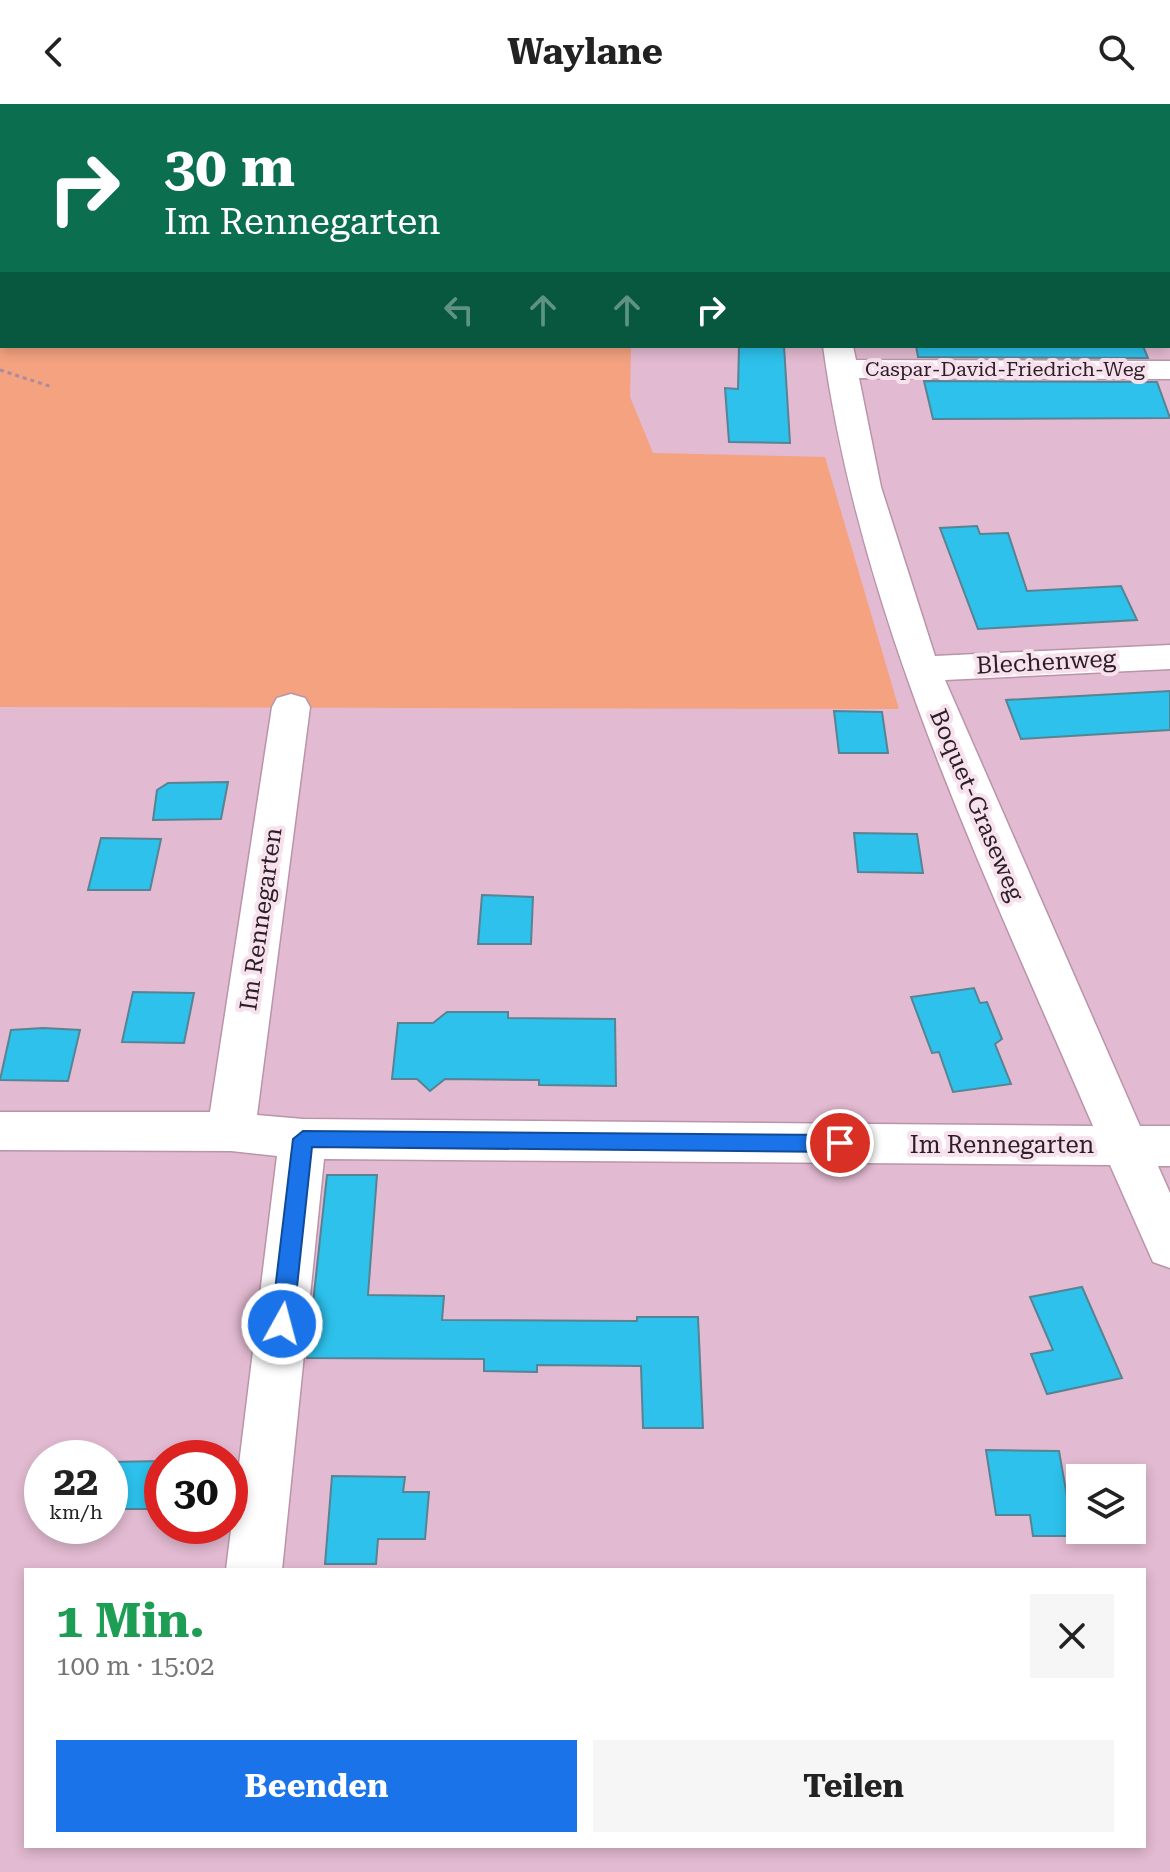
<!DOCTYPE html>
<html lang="de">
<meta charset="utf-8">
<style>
:root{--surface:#fff;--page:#f6f6f6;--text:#222;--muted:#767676;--accent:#1a73e8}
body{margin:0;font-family:"Roboto Serif",serif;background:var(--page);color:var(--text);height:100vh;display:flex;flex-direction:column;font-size:30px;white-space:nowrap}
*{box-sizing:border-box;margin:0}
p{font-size:26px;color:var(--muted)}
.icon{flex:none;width:44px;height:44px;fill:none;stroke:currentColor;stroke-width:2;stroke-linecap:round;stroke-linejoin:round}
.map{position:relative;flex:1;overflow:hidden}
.sheet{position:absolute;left:24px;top:1464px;width:1122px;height:280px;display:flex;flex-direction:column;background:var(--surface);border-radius:0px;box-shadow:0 4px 12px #0003}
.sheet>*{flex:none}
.top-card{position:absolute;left:0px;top:0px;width:1170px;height:244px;box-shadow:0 4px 12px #0003;background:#0b6e4f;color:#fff;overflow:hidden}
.buttons{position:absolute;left:1066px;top:1360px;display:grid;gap:16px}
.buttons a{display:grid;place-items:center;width:80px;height:80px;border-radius:0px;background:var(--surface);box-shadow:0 4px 12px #0003;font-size:40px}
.speed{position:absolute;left:24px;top:1336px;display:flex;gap:16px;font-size:40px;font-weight:700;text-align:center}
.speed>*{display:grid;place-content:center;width:104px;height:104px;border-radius:50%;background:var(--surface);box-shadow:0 4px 12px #0003;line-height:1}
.speed small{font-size:20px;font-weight:400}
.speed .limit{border:12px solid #d22;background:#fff;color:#111}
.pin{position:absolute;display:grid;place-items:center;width:68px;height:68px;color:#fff;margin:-34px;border:4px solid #fff;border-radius:50%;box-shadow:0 2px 8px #0007}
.me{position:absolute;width:88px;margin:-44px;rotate:7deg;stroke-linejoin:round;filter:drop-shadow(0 0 6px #0008)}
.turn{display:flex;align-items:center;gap:28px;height:168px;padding:0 32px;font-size:36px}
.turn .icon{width:104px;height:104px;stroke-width:2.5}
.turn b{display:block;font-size:56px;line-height:68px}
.lanes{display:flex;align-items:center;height:76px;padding:0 32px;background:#0003;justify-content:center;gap:40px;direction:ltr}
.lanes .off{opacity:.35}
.round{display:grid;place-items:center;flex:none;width:84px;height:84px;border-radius:0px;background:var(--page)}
.head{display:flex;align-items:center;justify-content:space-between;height:136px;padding:0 32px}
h1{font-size:48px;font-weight:700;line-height:60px;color:#1e9e55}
.action{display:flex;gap:16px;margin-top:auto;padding:16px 32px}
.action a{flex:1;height:92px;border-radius:0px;background:var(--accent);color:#fff;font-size:32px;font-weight:700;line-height:92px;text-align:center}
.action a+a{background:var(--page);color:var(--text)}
header{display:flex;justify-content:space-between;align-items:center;height:104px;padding:0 32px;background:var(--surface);font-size:36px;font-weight:700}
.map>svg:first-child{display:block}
.green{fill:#f4a27f}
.building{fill:#2dc1ec;stroke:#578393;stroke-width:2}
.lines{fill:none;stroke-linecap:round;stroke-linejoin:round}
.minor-casing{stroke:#ba94a9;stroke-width:3}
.path{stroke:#aa8a9d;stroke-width:3;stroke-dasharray:4 4;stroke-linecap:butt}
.minor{fill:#fff;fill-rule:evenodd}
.route{fill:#1a73e8;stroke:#114b97;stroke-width:2}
.labels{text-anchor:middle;stroke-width:8;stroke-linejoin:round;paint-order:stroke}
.far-street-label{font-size:20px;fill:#2c1e26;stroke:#f6e1ed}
.street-label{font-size:24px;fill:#2c1e26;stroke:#f6e1ed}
</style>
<header><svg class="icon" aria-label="back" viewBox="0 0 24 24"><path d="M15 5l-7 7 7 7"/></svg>Waylane<svg class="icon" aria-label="search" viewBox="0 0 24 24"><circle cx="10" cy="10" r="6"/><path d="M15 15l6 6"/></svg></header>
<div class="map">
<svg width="1170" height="1768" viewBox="0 0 1170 1768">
<rect width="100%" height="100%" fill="#e2bad1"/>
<g class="green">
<polygon points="0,0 680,0 2,2 2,64"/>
<polygon points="0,71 2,242 631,242 630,293 653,349 825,353 899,605 0,603"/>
</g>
<g class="building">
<polygon points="739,242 784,242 790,339 729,338 725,284 738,285"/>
<polygon points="916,242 1143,242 1148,254 918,253"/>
<polygon points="924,277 1157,278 1170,314 933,315"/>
<polygon points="977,422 980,430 1008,429 1027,487 1121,482 1137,516 978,525 940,424"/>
<polygon points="1170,587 1170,626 1021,635 1006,596"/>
<polygon points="834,607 882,608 888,649 839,649"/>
<polygon points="228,678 221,715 153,716 157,686 168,679"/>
<polygon points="854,729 917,730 923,769 858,768"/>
<polygon points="101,734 161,735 150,786 88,786"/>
<polygon points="482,791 533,793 531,840 478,840"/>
<polygon points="974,884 980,899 987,898 1002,935 995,940 1011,980 953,988 939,948 932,949 911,893"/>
<polygon points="133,888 194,889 184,939 122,938"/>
<polygon points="447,908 508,908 508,914 615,915 616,982 539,981 539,976 445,975 430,987 417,975 392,975 398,919 433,919"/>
<polygon points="43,924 80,926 68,977 0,976 11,926"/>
<polygon points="327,1071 377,1071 368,1191 444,1192 442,1216 637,1217 637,1213 698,1213 703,1324 643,1324 641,1262 537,1261 537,1268 484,1267 484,1255 307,1254"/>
<polygon points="1082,1183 1122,1274 1047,1290 1031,1250 1053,1246 1030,1193"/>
<polygon points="986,1346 1059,1347 1074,1432 1033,1432 1030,1411 996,1411"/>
<polygon points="162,1357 162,1405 110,1405 110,1358"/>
<polygon points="332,1372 405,1373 403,1388 429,1388 425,1435 378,1435 376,1460 325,1460"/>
</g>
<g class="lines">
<defs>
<g id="minor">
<rect x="818" y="0" width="26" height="2"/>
<rect x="1168" y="27" width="2" height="16"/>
<path d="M823,242H853L856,256L1170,257V275L859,274L881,383L935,552L1170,541V565L945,576L1140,1022H1170V1062H1158L1170,1089V1164L1153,1158L1110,1061L324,1055L282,1466H226L277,1052L231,1047L0,1046V1008H210L272,603L277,594L291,590L305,594L310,603L257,1011L303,1015L1093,1022C984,768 861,517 823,242Z"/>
</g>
</defs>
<use href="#minor" class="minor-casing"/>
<polyline class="path" points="0,266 52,283"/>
<use href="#minor" class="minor"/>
</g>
<polygon class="route" points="303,1027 840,1031 849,1039 840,1048 312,1043 293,1220 289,1226 282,1229 275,1226 271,1220 293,1035"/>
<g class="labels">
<g class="far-street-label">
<text x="1005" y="272">Caspar-David-Friedrich-Weg</text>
</g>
<g class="street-label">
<text transform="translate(1046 558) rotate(-3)" y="8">Blechenweg</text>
<text transform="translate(977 701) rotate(67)" y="8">Boquet-Graseweg</text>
<text transform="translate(261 815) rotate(-82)" y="8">Im Rennegarten</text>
<text x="1002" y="1049">Im Rennegarten</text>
</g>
</g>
</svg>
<div class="buttons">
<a><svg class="icon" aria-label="layers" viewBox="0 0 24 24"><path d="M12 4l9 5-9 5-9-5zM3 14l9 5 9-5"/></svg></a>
</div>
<div class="speed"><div>22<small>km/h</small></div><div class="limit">30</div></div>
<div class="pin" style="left:840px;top:1039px;background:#d93025"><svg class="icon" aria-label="arrive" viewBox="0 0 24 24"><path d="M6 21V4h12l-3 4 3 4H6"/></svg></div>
<svg class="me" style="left:282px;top:1220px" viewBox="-20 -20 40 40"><circle r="17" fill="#1a73e8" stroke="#fff" stroke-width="3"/><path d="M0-11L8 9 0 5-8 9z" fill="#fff"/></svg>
<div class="top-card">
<div class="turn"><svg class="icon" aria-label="right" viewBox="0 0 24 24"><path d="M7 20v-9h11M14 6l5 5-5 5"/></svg><div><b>30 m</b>Im Rennegarten</div></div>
<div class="lanes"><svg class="icon off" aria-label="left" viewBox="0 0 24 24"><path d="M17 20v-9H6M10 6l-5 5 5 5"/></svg><svg class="icon off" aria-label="ahead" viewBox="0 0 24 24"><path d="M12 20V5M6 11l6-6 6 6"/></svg><svg class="icon off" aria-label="ahead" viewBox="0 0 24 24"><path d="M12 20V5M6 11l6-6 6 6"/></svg><svg class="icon" aria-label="right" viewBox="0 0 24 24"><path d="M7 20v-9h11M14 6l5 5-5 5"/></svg></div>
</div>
<section class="sheet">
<div class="head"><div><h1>1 Min.</h1><p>100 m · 15:02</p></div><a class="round"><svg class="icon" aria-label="close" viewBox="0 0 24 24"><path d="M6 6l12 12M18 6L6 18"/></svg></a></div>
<div class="action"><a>Beenden</a><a>Teilen</a></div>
</section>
</div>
